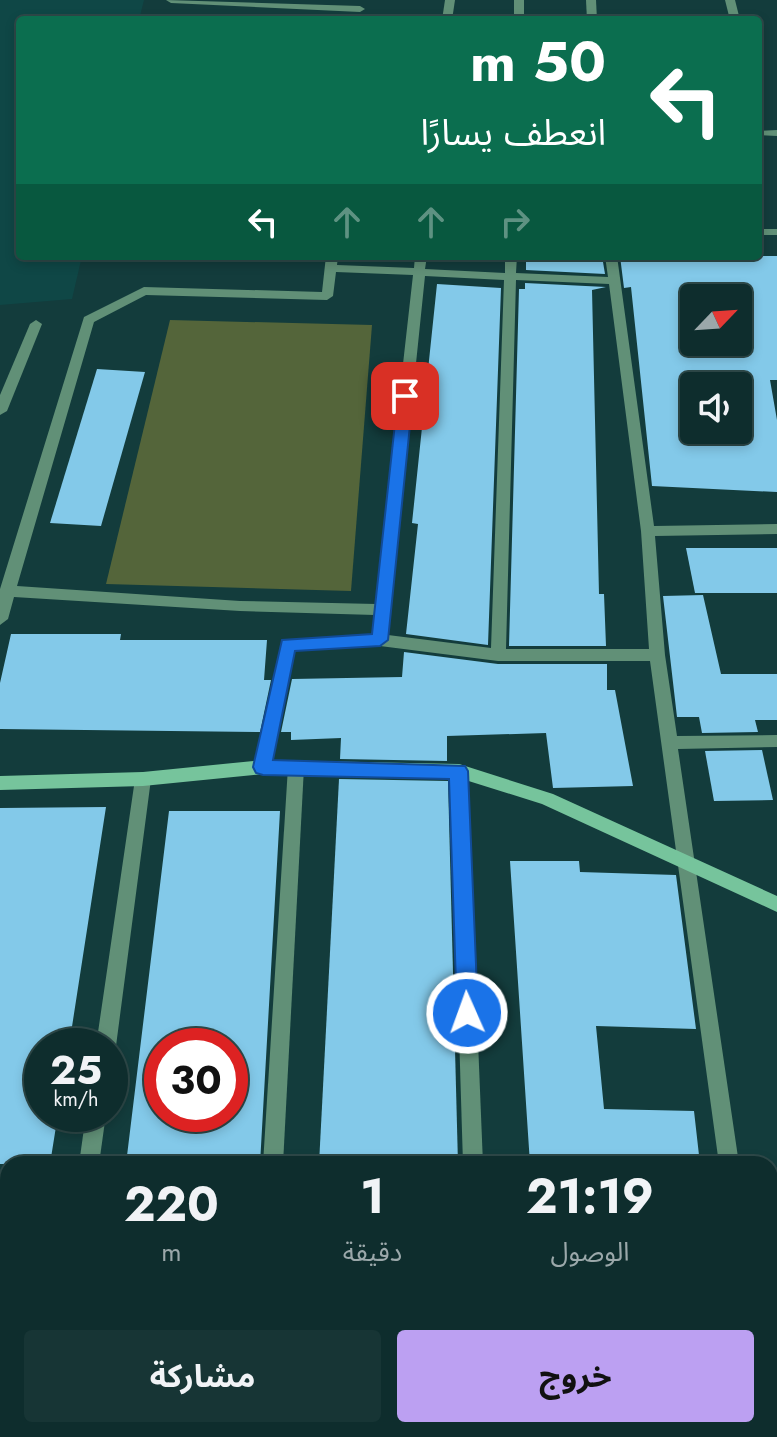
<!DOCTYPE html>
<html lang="ar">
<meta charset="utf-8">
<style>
:root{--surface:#0e2d2d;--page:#173535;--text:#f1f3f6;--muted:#9ba8aa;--line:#2e4949;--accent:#bca0f2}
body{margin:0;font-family:Jost,"Noto Sans Arabic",sans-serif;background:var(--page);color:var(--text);direction:rtl;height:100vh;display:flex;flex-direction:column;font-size:30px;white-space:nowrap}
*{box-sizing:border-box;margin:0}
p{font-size:26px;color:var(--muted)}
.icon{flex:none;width:44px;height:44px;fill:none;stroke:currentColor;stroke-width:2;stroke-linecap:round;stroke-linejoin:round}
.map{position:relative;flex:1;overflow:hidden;direction:ltr}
.sheet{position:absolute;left:0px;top:1156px;width:778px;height:282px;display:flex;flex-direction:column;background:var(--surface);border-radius:24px 24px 0 0;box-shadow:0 4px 12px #0003,0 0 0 2px var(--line);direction:rtl}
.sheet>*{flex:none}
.hud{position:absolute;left:16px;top:16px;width:746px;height:244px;border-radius:8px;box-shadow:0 4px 12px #0003,0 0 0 2px var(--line);direction:rtl;background:#0b6e4f;color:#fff;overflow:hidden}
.needle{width:52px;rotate:65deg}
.controls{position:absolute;left:680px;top:284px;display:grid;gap:16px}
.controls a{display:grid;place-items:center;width:72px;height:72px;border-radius:8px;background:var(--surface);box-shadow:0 4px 12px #0003,0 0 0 2px var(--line);font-size:40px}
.speed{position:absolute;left:24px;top:1028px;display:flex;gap:16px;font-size:40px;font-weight:700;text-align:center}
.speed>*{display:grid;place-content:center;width:104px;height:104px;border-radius:50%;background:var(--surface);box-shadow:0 4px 12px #0003,0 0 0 2px var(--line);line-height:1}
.speed small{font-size:20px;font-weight:400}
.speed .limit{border:12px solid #d22;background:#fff;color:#111}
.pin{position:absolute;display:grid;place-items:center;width:68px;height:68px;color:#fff;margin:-34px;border-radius:16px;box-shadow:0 4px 12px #0006}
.me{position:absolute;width:88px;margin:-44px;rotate:358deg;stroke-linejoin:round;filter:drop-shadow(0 0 6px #0008)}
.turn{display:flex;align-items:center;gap:28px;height:168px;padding:0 24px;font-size:36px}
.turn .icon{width:104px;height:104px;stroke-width:2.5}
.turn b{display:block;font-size:56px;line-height:68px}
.lanes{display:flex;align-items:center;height:76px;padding:0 24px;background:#0003;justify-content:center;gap:40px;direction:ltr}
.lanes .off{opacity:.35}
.eta{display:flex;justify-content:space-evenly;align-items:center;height:136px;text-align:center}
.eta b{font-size:48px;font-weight:700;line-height:56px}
.primary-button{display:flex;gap:16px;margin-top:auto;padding:16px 24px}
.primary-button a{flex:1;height:92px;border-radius:8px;background:var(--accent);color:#111;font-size:32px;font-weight:700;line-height:92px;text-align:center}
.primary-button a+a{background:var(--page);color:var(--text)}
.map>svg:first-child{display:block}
.built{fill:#0f4746}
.green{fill:#54653a}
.building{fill:#83c9e9;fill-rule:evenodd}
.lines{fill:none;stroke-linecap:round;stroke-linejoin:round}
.lane{fill:#619077;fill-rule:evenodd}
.street{fill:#619077;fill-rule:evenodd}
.secondary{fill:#76c49c;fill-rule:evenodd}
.route{fill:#1a73e8;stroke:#114b97;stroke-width:2}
</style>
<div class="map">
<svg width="777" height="1437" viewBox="0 0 777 1437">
<rect width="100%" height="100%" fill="#133c3c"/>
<polygon class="built" points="0,0 144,0 139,20 20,20 20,256 82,256 72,299 0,305"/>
<polygon class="green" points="170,320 372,325 351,591 106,584"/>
<g class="building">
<polygon points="526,256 602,256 605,274 526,270"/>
<path d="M620,256H777V380H770L777,420V492L652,486L631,287L624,288ZM694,298H738V342H694ZM694,386H738V430H694Z"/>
<polygon points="525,283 606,287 592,290 599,594 604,594 606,646 509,646 519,289 525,289"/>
<polygon points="437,284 501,288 488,645 406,634 418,524 412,523"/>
<polygon points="97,369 145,372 101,526 50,523"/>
<polygon points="686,548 777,548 777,593 695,593"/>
<polygon points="703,595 721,674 777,674 777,720 755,720 758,732 702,733 699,717 677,717 663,596"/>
<polygon points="11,634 121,634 120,640 267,640 264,680 271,680 260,732 0,729 0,683"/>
<polygon points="404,652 498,664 607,664 607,690 615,690 633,786 553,788 546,733 447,736 447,761 340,759 341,738 291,740 291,732 281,732 292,679 402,677"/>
<polygon points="762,750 773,800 714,801 705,751"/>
<polygon points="339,779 448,781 458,1164 319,1164"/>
<polygon points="106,807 69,1046 42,1046 42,1114 58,1114 50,1164 0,1164 0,808"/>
<path d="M169,811H280L260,1164H126ZM162,1046H230V1114H162Z"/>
<polygon points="510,861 579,861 580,872 676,875 696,1029 596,1026 604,1109 694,1111 700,1164 530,1164"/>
</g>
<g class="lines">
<polygon class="lane" points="36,320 42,324 7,411 0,415 0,395 30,324"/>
<g class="street">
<polygon points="166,0 360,6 365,9 360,12 171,3"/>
<polygon points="445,0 455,0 452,20 442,20"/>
<rect x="514" y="0" width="10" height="20"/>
<polygon points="586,0 596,0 597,20 587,20"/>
<polygon points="725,0 735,0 740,20 730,20"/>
<polygon points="777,130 777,136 758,135 758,131"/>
<rect x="758" y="229" width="19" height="6"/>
<path d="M326,256H338L337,265L414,268L415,256H427L425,269L505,273V256H517L516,273L608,277L605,256H617L654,526L777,524V534L655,536L665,655L677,736L777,735V747L678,749L739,1164H719L650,661H498L380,646L295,650L271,767L269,772H257L255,767L283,641L373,635L375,615L240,611L14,597L8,619L0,625V589L84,317L144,287L322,292ZM336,272L413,275L376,604L240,601L17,586L94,322L146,295L327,300L333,296ZM425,276L504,280L491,648L388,635ZM516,280L609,284L641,531L649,649H506Z"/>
<polygon points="296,760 302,762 304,767 283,1164 263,1164 288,767 290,762"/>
<polygon points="459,764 465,766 467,771 483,1164 463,1164 451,771 453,766"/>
<polygon points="143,772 149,774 151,779 116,1046 110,1053 110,1046 96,1046 135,779 137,774"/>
<polygon points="86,1114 106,1114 99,1164 79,1164"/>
<polygon points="770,1420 774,1422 777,1437 756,1437 755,1430 770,1430"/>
<polygon points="42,1430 64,1430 63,1437 41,1437"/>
<rect x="244" y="1430" width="22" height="7"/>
<rect x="469" y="1430" width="22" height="7"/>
</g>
<polygon class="secondary" points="263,760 459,764 553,794 777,896 777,912 542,804 459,778 263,774 143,786 0,790 0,776 143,772"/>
</g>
<polygon class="route" points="405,391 413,396 388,640 380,646 295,651 273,760 465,766 468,771 478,1013 475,1020 467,1023 460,1020 457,1013 449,779 263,775 256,773 253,767 282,640 372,634 398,396"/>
</svg>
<div class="controls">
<a><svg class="needle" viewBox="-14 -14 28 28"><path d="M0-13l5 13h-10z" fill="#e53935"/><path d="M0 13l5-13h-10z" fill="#9ba8aa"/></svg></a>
<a><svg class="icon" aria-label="sound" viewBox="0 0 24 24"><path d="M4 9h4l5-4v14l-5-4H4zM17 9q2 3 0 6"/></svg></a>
</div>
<div class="speed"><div>25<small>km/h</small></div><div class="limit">30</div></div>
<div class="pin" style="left:405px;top:396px;background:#d93025"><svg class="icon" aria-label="arrive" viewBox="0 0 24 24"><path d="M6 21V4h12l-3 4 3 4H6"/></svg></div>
<svg class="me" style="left:467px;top:1013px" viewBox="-20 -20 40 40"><circle r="17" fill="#1a73e8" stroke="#fff" stroke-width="3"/><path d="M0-11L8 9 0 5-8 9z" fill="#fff"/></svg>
<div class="hud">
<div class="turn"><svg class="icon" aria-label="left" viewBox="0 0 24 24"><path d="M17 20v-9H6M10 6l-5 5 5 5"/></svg><div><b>50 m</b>انعطف يسارًا</div></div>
<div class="lanes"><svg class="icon" aria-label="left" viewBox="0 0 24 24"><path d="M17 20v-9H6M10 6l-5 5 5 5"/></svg><svg class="icon off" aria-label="ahead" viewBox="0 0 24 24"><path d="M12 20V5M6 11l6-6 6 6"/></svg><svg class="icon off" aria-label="ahead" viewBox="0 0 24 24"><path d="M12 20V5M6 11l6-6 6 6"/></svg><svg class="icon off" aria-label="right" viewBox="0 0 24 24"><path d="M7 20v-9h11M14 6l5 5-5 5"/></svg></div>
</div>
<section class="sheet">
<div class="eta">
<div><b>21:19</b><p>الوصول</p></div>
<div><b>1</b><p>دقيقة</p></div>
<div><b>220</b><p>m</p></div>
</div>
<div class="primary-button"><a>خروج</a><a>مشاركة</a></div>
</section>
</div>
